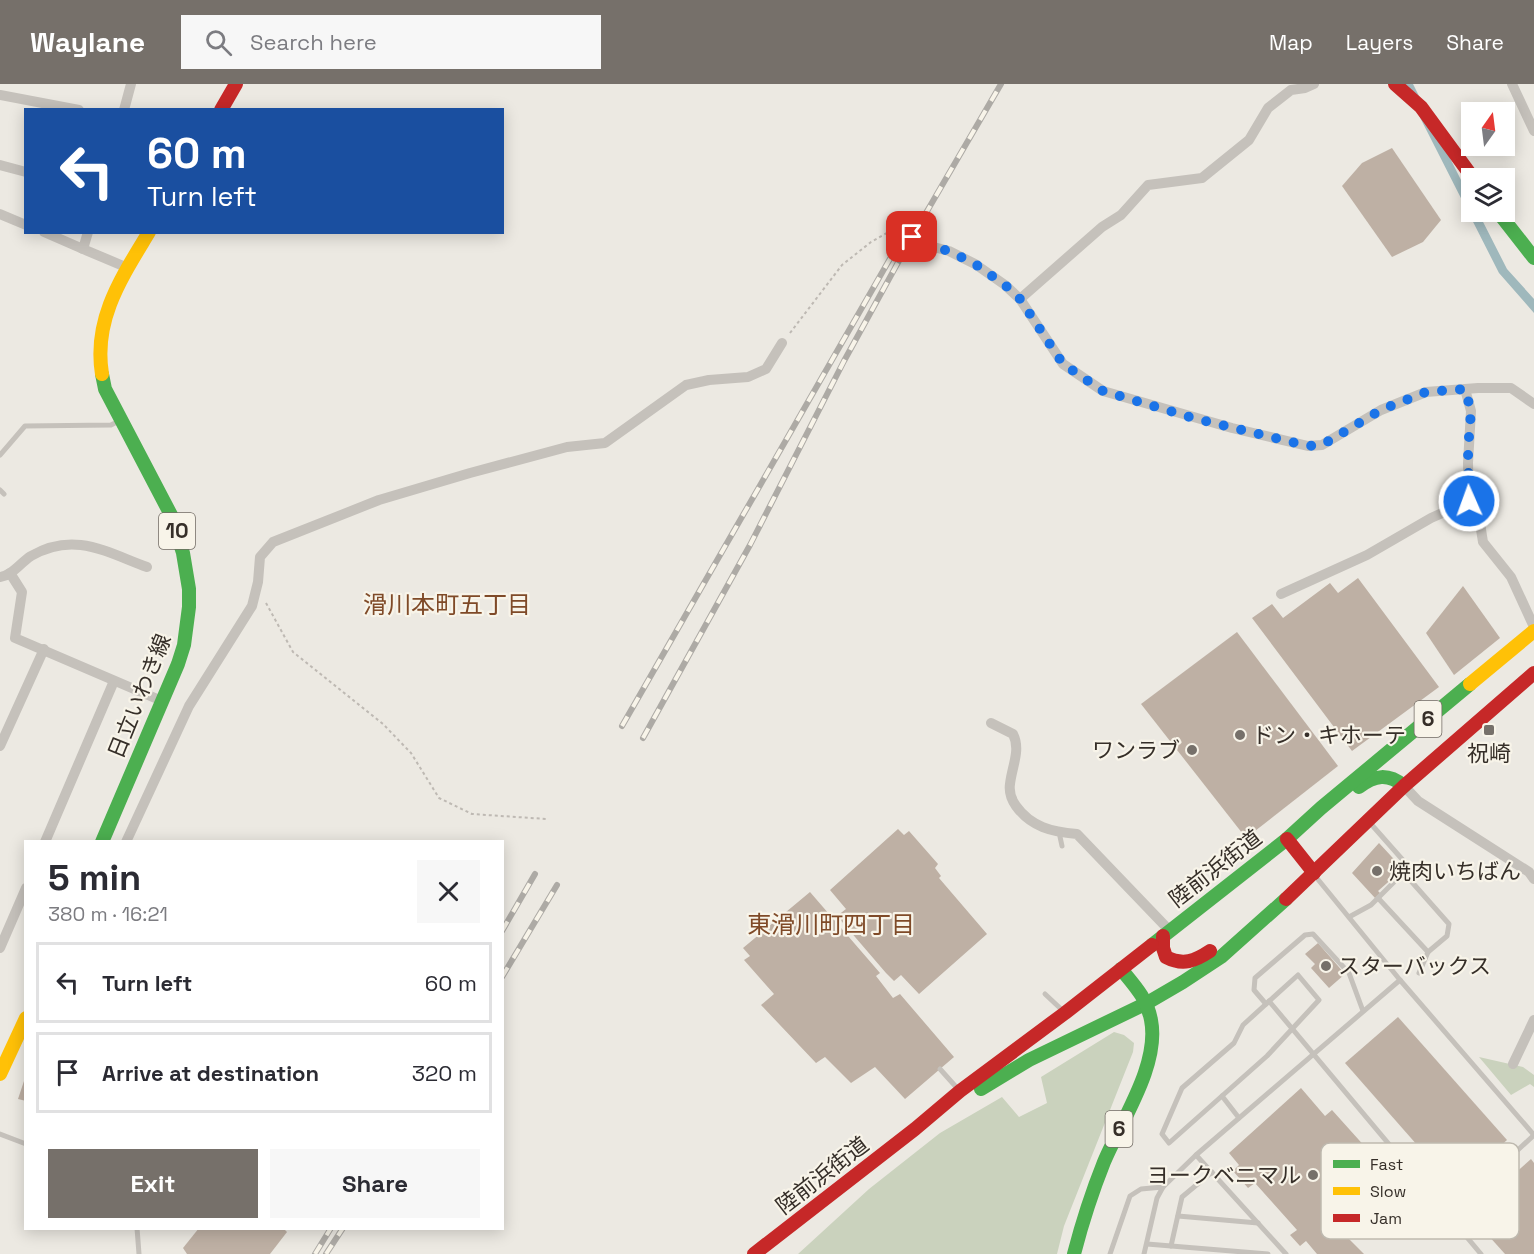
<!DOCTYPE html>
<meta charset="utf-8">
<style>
:root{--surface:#fff;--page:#f7f7f7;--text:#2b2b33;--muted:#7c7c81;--line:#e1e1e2;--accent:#76706a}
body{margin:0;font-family:"Space Grotesk","Noto Sans JP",sans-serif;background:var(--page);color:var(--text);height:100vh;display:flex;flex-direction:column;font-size:22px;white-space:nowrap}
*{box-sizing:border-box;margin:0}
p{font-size:20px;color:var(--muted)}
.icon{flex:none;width:33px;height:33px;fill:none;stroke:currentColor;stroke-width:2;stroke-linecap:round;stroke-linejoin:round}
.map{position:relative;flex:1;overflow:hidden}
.sheet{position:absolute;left:24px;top:756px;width:480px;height:390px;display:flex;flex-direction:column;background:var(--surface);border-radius:0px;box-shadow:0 3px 15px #0003}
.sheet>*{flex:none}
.hud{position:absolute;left:24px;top:24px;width:480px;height:126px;border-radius:0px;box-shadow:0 3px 15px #0003;background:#1a4fa0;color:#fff;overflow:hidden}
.needle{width:39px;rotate:14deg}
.tools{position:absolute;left:1461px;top:18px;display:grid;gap:12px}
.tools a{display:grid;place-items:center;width:54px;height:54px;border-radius:0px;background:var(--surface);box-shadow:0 3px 15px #0003;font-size:30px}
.pin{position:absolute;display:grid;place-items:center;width:51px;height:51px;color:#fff;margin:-26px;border-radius:12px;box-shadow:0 3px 9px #0006}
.me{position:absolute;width:66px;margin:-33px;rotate:358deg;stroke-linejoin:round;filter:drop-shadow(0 0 4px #0008)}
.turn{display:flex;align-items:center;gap:21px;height:126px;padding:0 24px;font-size:27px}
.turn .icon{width:78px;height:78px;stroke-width:2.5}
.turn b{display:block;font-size:42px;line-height:51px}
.round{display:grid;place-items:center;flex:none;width:63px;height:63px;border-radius:0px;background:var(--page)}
.overview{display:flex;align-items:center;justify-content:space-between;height:102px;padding:0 24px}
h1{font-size:36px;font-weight:700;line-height:45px}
.primary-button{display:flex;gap:12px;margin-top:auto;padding:12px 24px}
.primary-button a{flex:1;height:69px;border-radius:0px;background:var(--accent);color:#fff;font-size:24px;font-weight:700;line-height:69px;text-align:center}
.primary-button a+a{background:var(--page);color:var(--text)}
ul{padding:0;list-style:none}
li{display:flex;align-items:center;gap:18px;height:81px;margin:0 12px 9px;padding:0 12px;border:3px solid var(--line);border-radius:0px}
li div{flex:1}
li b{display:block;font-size:22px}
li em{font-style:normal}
header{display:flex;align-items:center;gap:36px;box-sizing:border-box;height:84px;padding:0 30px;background:var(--accent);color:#fff}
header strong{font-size:28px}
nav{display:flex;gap:33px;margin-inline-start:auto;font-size:21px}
.search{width:420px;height:54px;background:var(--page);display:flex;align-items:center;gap:15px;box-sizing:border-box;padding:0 21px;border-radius:0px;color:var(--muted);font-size:22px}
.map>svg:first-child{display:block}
.green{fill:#cad2bd}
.water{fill:#9fb8bc}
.building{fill:#beb0a4}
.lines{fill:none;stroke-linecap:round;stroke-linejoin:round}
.path{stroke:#beb9b3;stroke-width:2;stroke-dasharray:3 3;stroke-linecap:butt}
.lane{stroke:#c5c1bb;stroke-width:5}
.street{stroke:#c5c1bb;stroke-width:10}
.fast{stroke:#4caf50;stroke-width:14}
.slow{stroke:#ffc107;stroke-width:14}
.jam{stroke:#c62828;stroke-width:14}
.rail-casing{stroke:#adaaa5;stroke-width:6}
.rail{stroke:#f8f4e9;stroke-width:4;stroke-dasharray:11;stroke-linecap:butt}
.route{stroke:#1a73e8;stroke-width:10;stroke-dasharray:0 18}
.poi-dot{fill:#76706a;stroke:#f8f4e9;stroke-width:2}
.labels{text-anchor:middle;stroke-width:4.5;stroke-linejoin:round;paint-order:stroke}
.shield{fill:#f8f4e9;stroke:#706a63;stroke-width:1.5}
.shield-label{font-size:21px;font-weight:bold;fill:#362f29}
.street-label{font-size:22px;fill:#362f29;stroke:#f8f4e9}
.poi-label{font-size:22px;fill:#362f29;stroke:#f8f4e9;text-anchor:start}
.neighbourhood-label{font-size:24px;fill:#7f4a28;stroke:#f8f4e9}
.key{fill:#f8f4e9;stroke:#beb9af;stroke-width:1.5}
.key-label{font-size:16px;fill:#362f29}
</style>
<header>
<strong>Waylane</strong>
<div class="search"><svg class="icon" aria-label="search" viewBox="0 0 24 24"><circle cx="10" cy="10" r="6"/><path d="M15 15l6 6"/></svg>Search here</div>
<nav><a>Map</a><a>Layers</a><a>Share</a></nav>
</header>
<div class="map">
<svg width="1534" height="1170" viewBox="0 0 1534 1170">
<rect width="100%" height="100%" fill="#ece9e2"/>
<g class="green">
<polygon points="1114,948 1124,951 1134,959 1133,968 1064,1142 1057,1170 798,1170 869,1105 940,1049 1002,1013 1019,1033 1047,1019 1041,993"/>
<polygon points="1479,973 1523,983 1534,991 1534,1003 1530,1000 1511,1011"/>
</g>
<polygon class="water" points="1403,0 1413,0 1471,116 1472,128 1478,128 1507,185 1534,215 1534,229 1499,189"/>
<g class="building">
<polygon points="1392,64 1441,136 1423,158 1392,173 1342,102 1362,79"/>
<polygon points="1358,494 1439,603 1352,667 1252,534 1272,520 1283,534 1330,499 1338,509"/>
<polygon points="1463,502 1500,554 1454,591 1426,549"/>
<polygon points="1237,548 1338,682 1246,754 1141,620"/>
<polygon points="898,745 904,751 909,747 938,780 935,784 941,792 939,794 987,850 919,910 901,891 894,897 886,889 837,832 846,825 830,806"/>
<polygon points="1379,759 1403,785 1378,807 1380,809 1375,814 1352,789"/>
<polygon points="810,808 880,889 876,892 893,914 900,910 954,973 905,1015 875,983 851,999 825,973 816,979 761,921 774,910 744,876 750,872 743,864"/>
<polygon points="1318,859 1345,890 1329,904 1311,884 1315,880 1305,870"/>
<polygon points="1398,933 1507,1056 1454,1103 1345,979"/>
<polygon points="25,994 26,994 26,1017 18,1015"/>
<polygon points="1301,1004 1325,1032 1332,1026 1394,1095 1373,1115 1384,1127 1374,1136 1370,1132 1347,1153 1364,1170 1317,1170 1306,1157 1300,1162 1290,1151 1297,1146 1255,1099 1248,1104 1233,1087 1239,1081 1229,1069"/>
<polygon points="1531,1075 1534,1079 1534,1170 1505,1170 1469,1130"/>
<polygon points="199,1144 283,1144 287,1148 270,1170 187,1170 183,1164"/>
</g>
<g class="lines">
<g class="path">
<polyline points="790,249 842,181 871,158 892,146 912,154"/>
<polyline points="266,519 293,568 383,640 411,669 439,714 472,730 546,735"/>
</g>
<g class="lane">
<polyline points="0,371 25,342 111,341 119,337"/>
<polyline points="0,406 4,410"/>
<polyline points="1059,748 1062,762"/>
<polyline points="1316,793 1400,896 1534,1051"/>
<polyline points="1378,814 1428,868 1447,852 1449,840 1403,788"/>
<polyline points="1349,833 1371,821 1409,783 1371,740"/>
<polyline points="1419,889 1428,868"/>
<polygon points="1298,891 1319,916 1267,972 1169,1059 1162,1050 1182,1004 1234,959 1243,941"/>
<polyline points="1045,910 1061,925"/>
<polyline points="1269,917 1481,1170"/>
<polyline points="1266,920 1254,906 1255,894 1305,851 1313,850 1349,889 1363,927"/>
<polyline points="940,985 957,1004"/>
<polyline points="1222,1012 1239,1034"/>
<polyline points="0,1050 26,1060"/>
<polyline points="1196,1071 1286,1170"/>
<polyline points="1448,1131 1534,1051"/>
<polyline points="1178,1132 1258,1139"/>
<polyline points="137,1144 139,1170"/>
<polyline points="1147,1160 1268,1170"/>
<polyline points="1171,1162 1182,1113 1212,1088"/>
<polyline points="1110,1170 1130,1112 1141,1105 1163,1103"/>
<polyline points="1144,1170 1157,1114 1163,1103 1196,1071 1400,896"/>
</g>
<g class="street">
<polyline points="1512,0 1534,47"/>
<polyline points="0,11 79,26"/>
<polyline points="124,26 131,0"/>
<polyline points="0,81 26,88"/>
<polyline points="0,130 26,141"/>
<polyline points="44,148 83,165"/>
<polyline points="88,148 83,165 128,184"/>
<polyline points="922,160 949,167 975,180 1005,201 1020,215 1063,280 1103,307 1232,344 1308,362 1322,361 1381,326 1426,308 1478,304 1511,304 1534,320"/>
<polyline points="1020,215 1102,143 1121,131 1148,101 1202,94 1249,56 1268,24 1291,6 1305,4 1314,0"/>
<polyline points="1465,305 1471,327 1468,379 1469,417"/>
<polyline points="10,489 22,508 15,554 162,617"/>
<path d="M0,493C13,491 20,479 31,472C74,447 106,468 147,483"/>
<polyline points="1281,510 1367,471 1431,434 1476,414 1483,458 1511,493 1534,543"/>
<path d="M991,639L1013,650C1021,666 1012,682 1010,700C1009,707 1011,715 1016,722C1031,743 1052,748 1077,750L1170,847"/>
<polyline points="0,662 44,565"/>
<polyline points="1404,702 1418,717 1529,788 1534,795"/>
<polyline points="45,758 114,597"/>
<polyline points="126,758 189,622 252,522 258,498 260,473 273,458 379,416 470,389 567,363 605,359 686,301 709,296 748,293 766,285 782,259"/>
<polyline points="0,864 26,804"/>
<polyline points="1513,980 1534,936"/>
</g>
<g class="fast">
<polyline points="1498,128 1534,174"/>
<path d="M1359,703C1375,691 1388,689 1404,702"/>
<polyline points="102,758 178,580 184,561 189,523 189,505 183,469 171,431 105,305 102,290"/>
<polyline points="1152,861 1287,755 1321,724 1470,600"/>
<polyline points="981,1005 1029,976 1147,919 1183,898 1221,873 1286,815"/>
<path d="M1074,1170C1082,1139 1092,1108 1104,1078C1121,1037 1160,981 1151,936C1147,914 1134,901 1121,885"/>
</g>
<g class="slow">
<path d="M102,290C93,235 122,193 149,148"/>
<polyline points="1470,600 1534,547"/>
<polyline points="0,990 26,934"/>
</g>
<g class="jam">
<polyline points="1395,0 1421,23 1473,94"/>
<polyline points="221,26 236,0"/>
<polyline points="1287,755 1314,789"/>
<polyline points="1286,815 1404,702 1534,589"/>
<path d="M1163,852V864L1166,873C1183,882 1195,877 1210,867"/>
<polyline points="754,1170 915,1045 960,1007 1065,929 1152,861"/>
</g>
<defs>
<g id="rail">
<polyline points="622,642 891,173"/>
<polyline points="643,654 750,461 844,277 912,153 1001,0"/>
<polyline points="502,847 535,790"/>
<polyline points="502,893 557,801"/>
<polyline points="315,1170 331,1144"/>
<polyline points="326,1170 343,1144"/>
</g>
</defs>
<use href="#rail" class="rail-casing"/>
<use href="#rail" class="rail"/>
</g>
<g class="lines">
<polyline class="route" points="912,153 922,160 949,167 975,180 1005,201 1020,215 1063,280 1103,307 1193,334 1308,362 1322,361 1381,326 1426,308 1465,305 1471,327 1468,366 1469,417"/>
</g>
<g class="poi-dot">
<rect x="1483" y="640" width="12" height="12" rx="3"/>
<circle cx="1240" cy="651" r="6"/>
<circle cx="1192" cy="666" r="6"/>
<circle cx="1377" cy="787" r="6"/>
<circle cx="1326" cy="882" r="6"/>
<circle cx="1313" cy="1091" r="6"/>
</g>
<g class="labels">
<g class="shield">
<rect x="159" y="429" width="36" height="36" rx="4.5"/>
<rect x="1414.5" y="617" width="27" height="36" rx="4.5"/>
<rect x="1105.5" y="1027" width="27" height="36" rx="4.5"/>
</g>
<g class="shield-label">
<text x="177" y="454">10</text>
<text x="1428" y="642">6</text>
<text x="1119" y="1052">6</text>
</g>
<g class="street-label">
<text transform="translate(139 612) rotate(-68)" y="8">日立いわき線</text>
<text transform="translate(1215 784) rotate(-38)" y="8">陸前浜街道</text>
<text transform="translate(822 1091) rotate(-38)" y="8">陸前浜街道</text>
</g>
<g class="poi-label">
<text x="1252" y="659">ドン・キホーテ</text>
<text x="1180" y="674" text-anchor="end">ワンラブ</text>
<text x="1489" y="677" text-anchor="middle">祝崎</text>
<text x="1389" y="795">焼肉いちばん</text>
<text x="1338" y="890">スターバックス</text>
<text x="1301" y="1099" text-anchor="end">ヨークベニマル</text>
</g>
<g class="neighbourhood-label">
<text x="447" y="529">滑川本町五丁目</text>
<text x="831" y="849">東滑川町四丁目</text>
</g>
</g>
<rect x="1321" y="1059" width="198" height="96" rx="9" class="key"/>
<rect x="1333" y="1076" width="27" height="8" fill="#4caf50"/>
<rect x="1333" y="1103" width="27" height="8" fill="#ffc107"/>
<rect x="1333" y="1130" width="27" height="8" fill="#c62828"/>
<g class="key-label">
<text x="1370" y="1086">Fast</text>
<text x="1370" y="1113">Slow</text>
<text x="1370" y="1140">Jam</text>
</g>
</svg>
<div class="tools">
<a><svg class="needle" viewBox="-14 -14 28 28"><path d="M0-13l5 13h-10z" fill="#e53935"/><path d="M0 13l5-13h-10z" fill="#7c7c81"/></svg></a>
<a><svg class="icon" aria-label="layers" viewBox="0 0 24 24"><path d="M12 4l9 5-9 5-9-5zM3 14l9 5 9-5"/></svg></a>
</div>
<div class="pin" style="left:912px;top:153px;background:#d93025"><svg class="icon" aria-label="arrive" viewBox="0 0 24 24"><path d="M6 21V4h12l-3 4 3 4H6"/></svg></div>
<svg class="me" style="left:1469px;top:417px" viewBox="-20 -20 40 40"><circle r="17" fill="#1a73e8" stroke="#fff" stroke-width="3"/><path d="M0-11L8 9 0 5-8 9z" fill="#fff"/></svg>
<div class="hud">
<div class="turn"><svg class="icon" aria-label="left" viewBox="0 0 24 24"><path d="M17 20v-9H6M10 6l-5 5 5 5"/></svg><div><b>60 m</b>Turn left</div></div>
</div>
<section class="sheet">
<div class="overview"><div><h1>5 min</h1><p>380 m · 16:21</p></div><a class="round"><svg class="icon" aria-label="close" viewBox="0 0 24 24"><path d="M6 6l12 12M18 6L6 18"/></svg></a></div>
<ul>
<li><svg class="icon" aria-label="left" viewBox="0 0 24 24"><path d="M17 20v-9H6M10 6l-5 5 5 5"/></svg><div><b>Turn left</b></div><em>60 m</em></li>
<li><svg class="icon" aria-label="arrive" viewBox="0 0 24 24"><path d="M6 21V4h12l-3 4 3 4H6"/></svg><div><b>Arrive at destination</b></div><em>320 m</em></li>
</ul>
<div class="primary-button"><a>Exit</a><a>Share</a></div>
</section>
</div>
